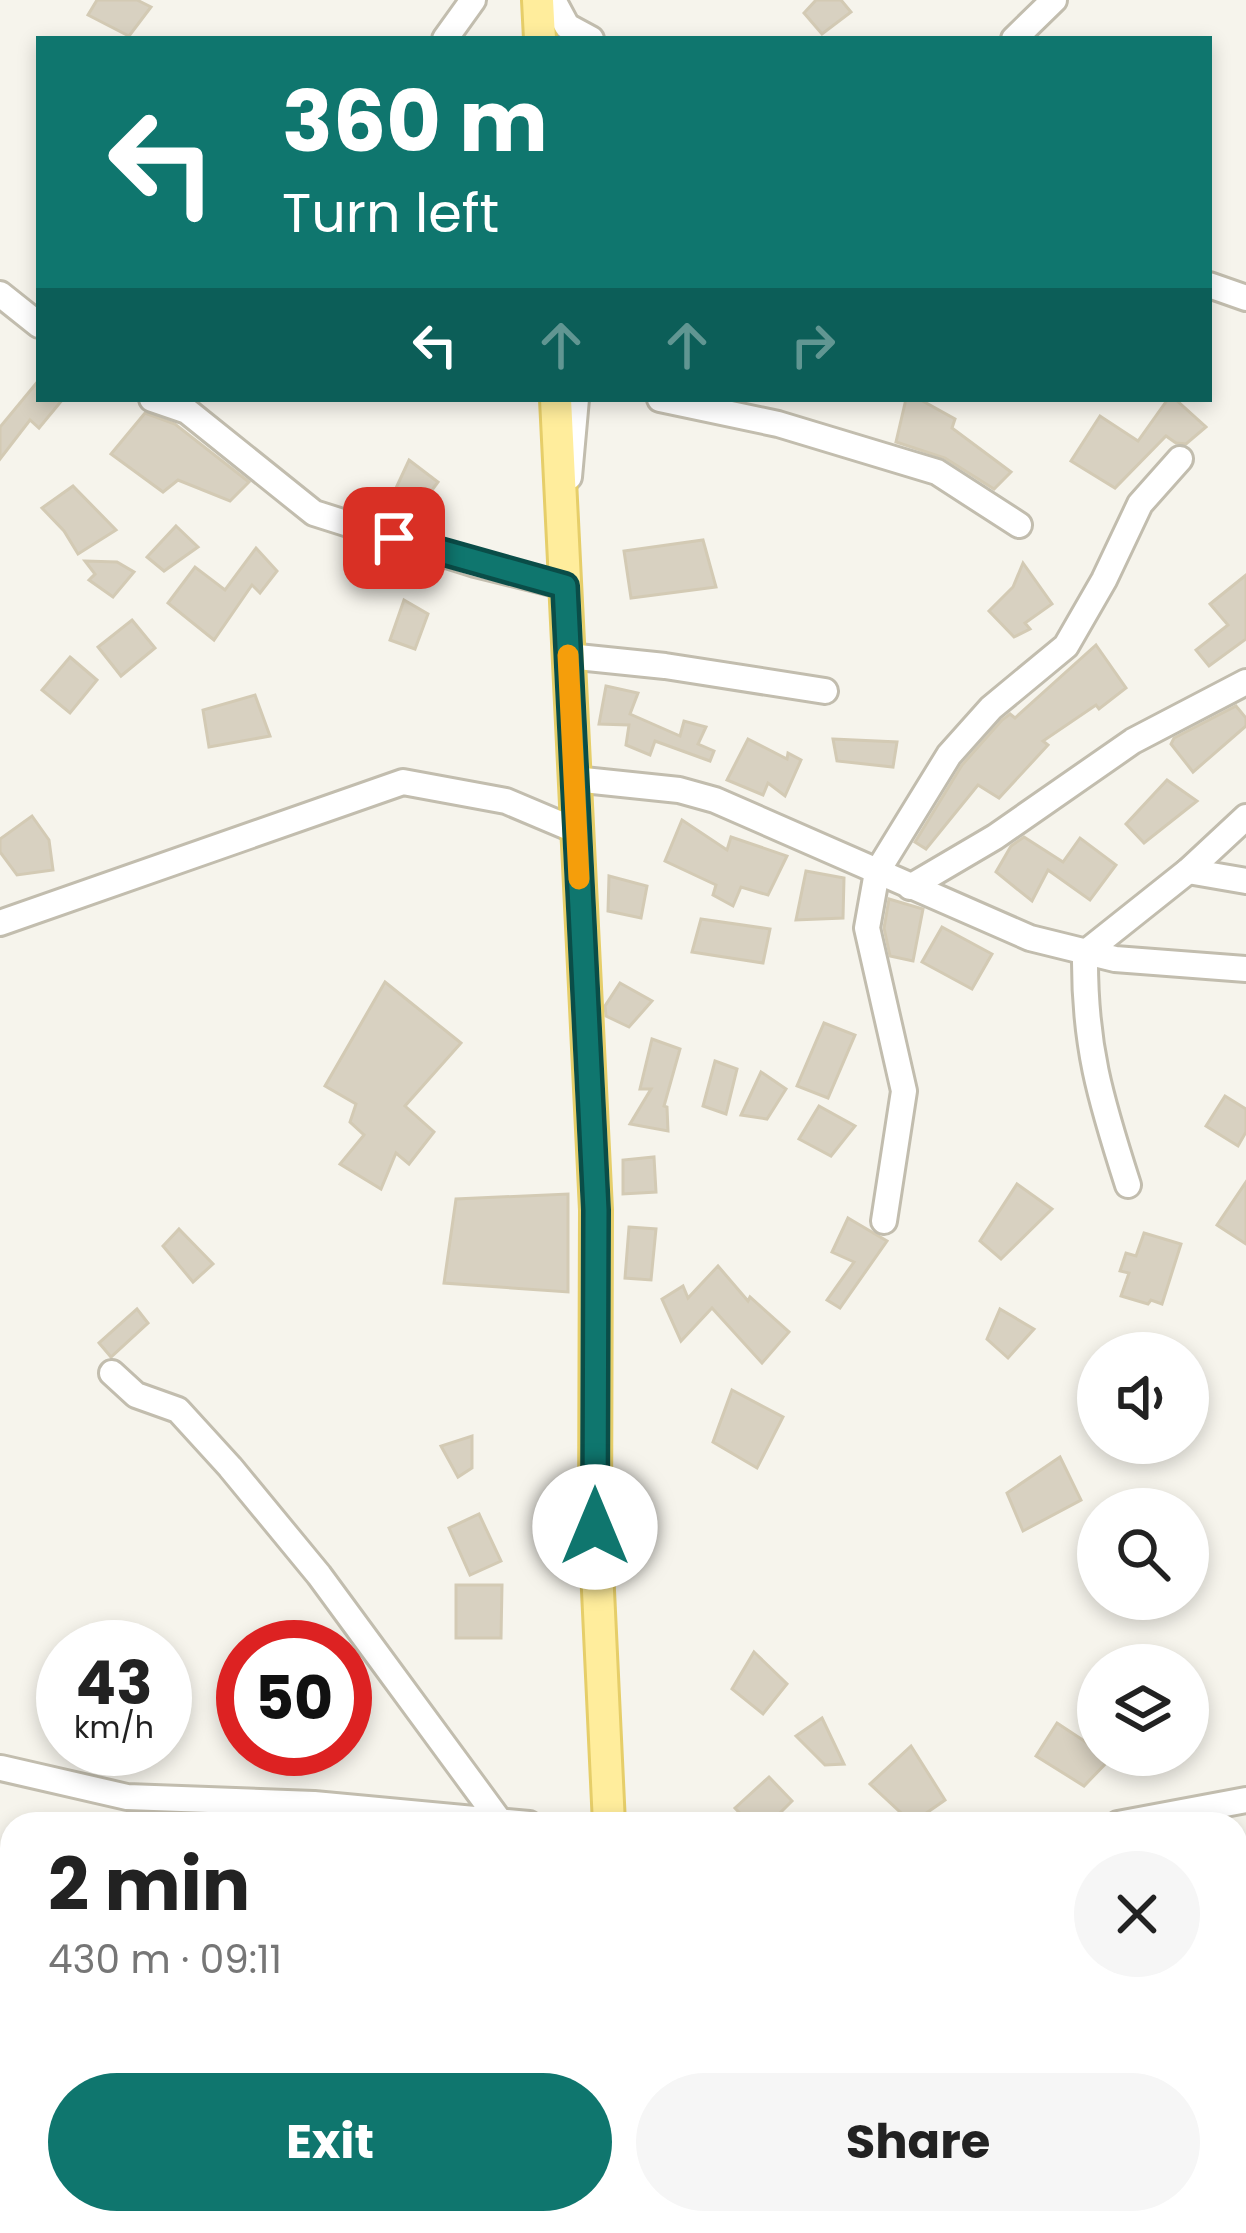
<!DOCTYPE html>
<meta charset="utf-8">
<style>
:root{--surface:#fff;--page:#f6f6f6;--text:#222;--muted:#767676;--accent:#0f766e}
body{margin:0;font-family:Poppins,sans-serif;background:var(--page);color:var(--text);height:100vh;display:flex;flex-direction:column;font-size:45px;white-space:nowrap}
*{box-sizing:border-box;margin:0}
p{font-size:39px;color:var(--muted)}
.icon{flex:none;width:66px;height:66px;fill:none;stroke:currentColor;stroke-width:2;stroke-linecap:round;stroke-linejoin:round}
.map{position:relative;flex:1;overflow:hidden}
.details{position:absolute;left:0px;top:1812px;width:1248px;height:423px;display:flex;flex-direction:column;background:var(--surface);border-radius:36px 36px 0 0;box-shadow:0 6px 18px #0003}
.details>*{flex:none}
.guide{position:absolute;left:36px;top:36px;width:1176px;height:366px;border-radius:0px;box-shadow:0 6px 18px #0003;background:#0f766e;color:#fff;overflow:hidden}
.tools{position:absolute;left:1077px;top:1332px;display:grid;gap:24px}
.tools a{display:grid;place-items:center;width:132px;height:132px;border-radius:50%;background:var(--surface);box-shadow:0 6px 18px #0003;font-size:60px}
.speed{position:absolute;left:36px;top:1620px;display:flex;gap:24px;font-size:60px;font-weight:700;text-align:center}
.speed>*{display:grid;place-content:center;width:156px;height:156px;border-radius:50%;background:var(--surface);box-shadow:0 6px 18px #0003;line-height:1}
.speed small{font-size:30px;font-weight:400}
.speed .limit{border:18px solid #d22;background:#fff;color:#111}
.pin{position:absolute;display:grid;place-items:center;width:102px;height:102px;color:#fff;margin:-51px;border-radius:24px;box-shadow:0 6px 18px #0006}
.me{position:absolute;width:132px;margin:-66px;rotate:0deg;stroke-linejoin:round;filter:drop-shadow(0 0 9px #0008)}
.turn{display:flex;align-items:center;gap:42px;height:252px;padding:0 48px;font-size:54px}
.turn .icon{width:156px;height:156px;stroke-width:2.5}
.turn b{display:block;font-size:84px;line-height:102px}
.lanes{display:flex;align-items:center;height:114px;padding:0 48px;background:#0003;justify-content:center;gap:60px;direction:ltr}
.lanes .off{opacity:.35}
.round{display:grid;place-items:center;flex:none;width:126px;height:126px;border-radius:63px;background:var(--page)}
.headline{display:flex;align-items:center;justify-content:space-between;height:204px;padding:0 48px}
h1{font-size:72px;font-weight:700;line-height:90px}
.button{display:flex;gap:24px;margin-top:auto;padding:24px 48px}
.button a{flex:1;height:138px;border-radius:72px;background:var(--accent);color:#fff;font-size:48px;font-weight:700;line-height:138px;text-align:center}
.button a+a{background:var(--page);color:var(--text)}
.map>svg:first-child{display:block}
.building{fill:#d8d1c1;stroke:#d3cab4;stroke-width:3}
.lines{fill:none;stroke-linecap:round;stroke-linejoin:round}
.minor-casing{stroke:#c2bdae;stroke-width:30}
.major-casing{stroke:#e6ce69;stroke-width:36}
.minor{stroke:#fff;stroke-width:24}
.major{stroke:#ffed9c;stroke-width:30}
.route-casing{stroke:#0a4d48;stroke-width:30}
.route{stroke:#0f766e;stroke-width:21}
.slow{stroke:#f59e0b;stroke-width:21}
</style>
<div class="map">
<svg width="1246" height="2233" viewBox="0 0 1246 2233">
<rect width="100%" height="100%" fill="#f6f4ec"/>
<g class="building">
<polygon points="97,0 137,0 151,7 129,36 88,15"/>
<polygon points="816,0 841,0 851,12 822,34 804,13"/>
<polygon points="39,380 39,399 63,399 39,428 30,420 0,459 0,427"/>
<polygon points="906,399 919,399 955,419 952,428 1011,472 994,489 945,458 896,442"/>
<polygon points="1168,399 1175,399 1206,427 1186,444 1176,443 1166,436 1115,488 1071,461 1100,416 1138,441"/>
<polygon points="145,413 175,424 249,482 230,501 178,480 163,492 111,454"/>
<polygon points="409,460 438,482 413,516 390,501"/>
<polygon points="73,486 116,530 78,554 64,531 42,508"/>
<polygon points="176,526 198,547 164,571 147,557"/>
<polygon points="703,540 716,587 631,598 624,551"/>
<polygon points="256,548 277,571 260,593 252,585 214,640 168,603 195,567 225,590"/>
<polygon points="85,561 117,562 134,572 113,597 89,580 95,574"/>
<polygon points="1023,563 1052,604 1025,623 1030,629 1014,637 989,611 1013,587"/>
<polygon points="1246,575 1246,639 1209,666 1196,650 1228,625 1210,604"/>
<polygon points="404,600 428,614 415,649 390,640"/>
<polygon points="132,620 155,648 121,676 98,647"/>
<polygon points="1096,645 1126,688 1099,709 1096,705 1043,741 1048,745 999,798 978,785 926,849 915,842 962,765 1002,720 1010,714 1015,718"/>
<polygon points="70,657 97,680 70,713 42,690"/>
<polygon points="606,686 638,693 630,714 680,736 684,721 706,727 698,744 714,751 710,761 655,741 650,755 626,745 629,725 599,724"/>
<polygon points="255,695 270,736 209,747 203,710"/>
<polygon points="1236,706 1246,718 1246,726 1193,772 1171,744 1174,738"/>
<polygon points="748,739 787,759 788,753 801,760 785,796 768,783 763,795 727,780"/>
<polygon points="833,739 897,742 893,767 837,761"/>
<polygon points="1167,780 1197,801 1144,843 1126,824"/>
<polygon points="32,816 49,840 53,870 17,875 0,852 0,839"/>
<polygon points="682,820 727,850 731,837 787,856 768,895 741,887 733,906 713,895 716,885 665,861"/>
<polygon points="1024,837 1063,862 1080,838 1116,865 1090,900 1048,870 1032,901 996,872 1011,846"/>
<polygon points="806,871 844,878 843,918 796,920"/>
<polygon points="609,876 647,886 641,918 608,911"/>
<polygon points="889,899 923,909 913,961 890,956 884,928"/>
<polygon points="701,919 770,929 763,963 692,952"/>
<polygon points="942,927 992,954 972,989 922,962"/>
<polygon points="385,982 461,1043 405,1106 434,1132 409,1164 396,1153 381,1189 340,1164 364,1135 350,1122 356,1104 325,1086"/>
<polygon points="620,983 652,1001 629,1027 606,1016 605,1006"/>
<polygon points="824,1023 855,1035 828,1098 797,1086"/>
<polygon points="652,1039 680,1049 664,1106 667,1107 668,1131 630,1124 651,1089 640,1089"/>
<polygon points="715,1061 737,1069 726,1114 703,1106"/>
<polygon points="761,1072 786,1089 767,1119 741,1115"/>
<polygon points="1225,1096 1246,1109 1246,1132 1238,1146 1206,1126"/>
<polygon points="819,1106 855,1126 831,1156 799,1139"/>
<polygon points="654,1157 656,1192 623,1194 623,1160"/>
<polygon points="1246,1182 1246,1244 1217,1225"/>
<polygon points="1017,1184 1052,1209 1001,1259 980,1241"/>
<polygon points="568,1194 568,1292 444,1283 456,1199"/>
<polygon points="848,1218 887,1241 840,1308 827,1300 854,1262 832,1252"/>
<polygon points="629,1227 656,1229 651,1280 625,1278"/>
<polygon points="179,1229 213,1264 193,1282 163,1246"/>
<polygon points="1144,1233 1181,1244 1162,1304 1151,1300 1148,1304 1121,1296 1129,1273 1120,1271 1126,1253 1136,1256"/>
<polygon points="718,1266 748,1301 750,1297 789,1332 762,1363 712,1308 681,1341 662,1299 683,1286 688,1298"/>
<polygon points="137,1309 148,1323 111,1357 99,1343"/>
<polygon points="1000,1309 1034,1329 1008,1358 987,1339"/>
<polygon points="732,1390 783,1417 757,1468 713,1442"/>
<polygon points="472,1436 472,1468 458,1477 441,1446"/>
<polygon points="1060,1457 1081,1500 1023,1531 1007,1493"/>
<polygon points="479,1514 501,1561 470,1575 449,1528"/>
<polygon points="456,1585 502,1585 501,1638 456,1638"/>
<polygon points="754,1652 787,1684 763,1714 732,1689"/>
<polygon points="822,1718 844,1764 825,1765 796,1736"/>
<polygon points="1057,1723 1098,1750 1098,1755 1111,1758 1084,1786 1036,1756"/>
<polygon points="911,1746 945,1800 912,1823 870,1784"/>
<polygon points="769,1777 792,1801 779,1814 789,1824 750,1824 735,1808"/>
</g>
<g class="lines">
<defs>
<g id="minor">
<polyline points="553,0 567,26 591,39"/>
<polyline points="445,39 473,0"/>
<polyline points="1014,39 1054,0"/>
<polyline points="1209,285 1246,298"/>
<polyline points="0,294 39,325"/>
<polyline points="152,399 187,411 314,513 475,564 564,586"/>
<polyline points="660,399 778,424 937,472 1019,525"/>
<polyline points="569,477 576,399"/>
<polyline points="568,656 665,666 825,691"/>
<polyline points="574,779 679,790 715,800 1030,938 1115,959 1246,969"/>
<polyline points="1188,871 1246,881"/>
<polyline points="910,887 995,837 1133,741 1246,682"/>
<polyline points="0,923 403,782 506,801 577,831"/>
<path d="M1128,1185C1100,1098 1084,1045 1085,953L1188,871L1246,817"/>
<polyline points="884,1221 904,1091 867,928 877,872 949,755 991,708 1066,646 1104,580 1140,504 1180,459"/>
<polyline points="112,1373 136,1395 178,1410 230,1467 319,1575 499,1820"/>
<polyline points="1,1768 127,1797 314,1804 529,1824"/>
<polyline points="1118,1824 1246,1800"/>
</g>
<g id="major">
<polyline points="538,0 540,39"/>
<polyline points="556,399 596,1210 595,1527 609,1824"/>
<polyline points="626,2223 627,2233"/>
</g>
</defs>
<use href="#minor" class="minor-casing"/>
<use href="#major" class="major-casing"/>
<use href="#minor" class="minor"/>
<use href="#major" class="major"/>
</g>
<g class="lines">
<defs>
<polyline id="route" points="394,538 565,586 596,1210 595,1527"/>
</defs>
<use href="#route" class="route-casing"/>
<use href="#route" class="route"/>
<polyline class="slow" points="568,655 579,879"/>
</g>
</svg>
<div class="tools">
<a><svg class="icon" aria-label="sound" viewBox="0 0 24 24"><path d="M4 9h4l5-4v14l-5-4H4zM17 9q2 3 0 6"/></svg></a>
<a><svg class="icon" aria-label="search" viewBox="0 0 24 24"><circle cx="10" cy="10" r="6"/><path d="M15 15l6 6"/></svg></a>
<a><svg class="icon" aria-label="layers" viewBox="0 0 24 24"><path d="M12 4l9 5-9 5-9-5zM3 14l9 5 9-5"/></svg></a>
</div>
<div class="speed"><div>43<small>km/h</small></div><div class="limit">50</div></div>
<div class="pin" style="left:394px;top:538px;background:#d93025"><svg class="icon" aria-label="arrive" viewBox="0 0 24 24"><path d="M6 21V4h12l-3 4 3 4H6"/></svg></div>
<svg class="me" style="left:595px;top:1527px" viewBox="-20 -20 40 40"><circle r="19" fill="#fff"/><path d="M0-13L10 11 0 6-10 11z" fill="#0f766e"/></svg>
<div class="guide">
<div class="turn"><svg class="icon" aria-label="left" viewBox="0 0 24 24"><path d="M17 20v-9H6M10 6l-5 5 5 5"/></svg><div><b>360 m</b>Turn left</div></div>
<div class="lanes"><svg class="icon" aria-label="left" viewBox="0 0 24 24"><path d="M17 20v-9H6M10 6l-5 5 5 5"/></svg><svg class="icon off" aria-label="ahead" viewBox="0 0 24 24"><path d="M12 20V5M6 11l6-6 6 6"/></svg><svg class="icon off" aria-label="ahead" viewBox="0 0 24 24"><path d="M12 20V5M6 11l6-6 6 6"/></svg><svg class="icon off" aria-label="right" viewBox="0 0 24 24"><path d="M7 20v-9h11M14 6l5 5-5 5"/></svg></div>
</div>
<section class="details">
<div class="headline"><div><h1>2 min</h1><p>430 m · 09:11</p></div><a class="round"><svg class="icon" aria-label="close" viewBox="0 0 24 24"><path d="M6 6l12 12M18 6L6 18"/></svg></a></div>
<div class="button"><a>Exit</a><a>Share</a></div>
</section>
</div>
